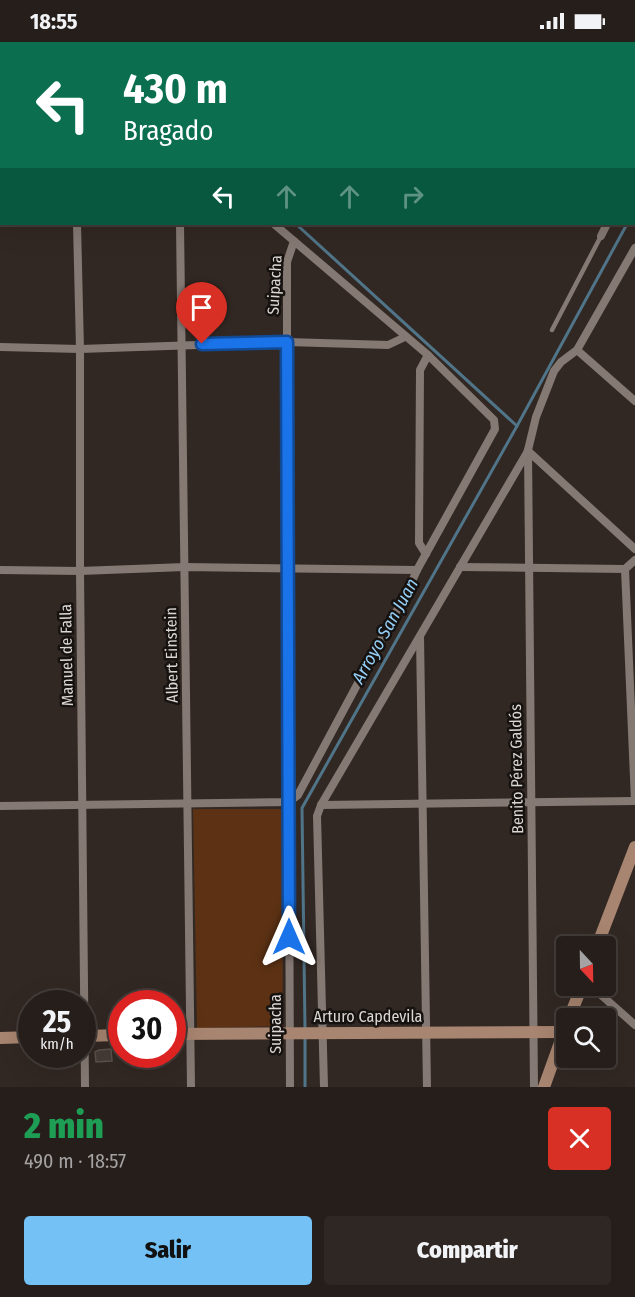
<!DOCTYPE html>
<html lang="es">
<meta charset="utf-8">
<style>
:root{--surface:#261e1a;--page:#2e2723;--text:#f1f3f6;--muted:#a4a2a2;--line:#423c39;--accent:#73c1f5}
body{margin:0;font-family:"Fira Sans Condensed",sans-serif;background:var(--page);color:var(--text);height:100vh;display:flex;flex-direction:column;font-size:22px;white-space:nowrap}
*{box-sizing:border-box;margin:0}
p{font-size:20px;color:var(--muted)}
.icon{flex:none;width:33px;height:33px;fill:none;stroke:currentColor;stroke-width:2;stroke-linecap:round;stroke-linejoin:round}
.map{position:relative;height:1045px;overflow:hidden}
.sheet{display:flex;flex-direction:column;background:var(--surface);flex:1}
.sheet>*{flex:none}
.top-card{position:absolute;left:0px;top:0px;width:636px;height:183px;box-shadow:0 6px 24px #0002,0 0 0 2px var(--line);background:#0b6e4f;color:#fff;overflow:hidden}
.needle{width:39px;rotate:158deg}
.tools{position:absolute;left:556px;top:894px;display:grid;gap:12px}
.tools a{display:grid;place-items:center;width:60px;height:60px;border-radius:6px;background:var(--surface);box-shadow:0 6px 24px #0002,0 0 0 2px var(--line);font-size:30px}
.speed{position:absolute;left:18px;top:948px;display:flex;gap:12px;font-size:30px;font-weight:700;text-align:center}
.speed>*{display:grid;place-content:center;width:78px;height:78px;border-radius:50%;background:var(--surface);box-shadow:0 6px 24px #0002,0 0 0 2px var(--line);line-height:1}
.speed small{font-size:15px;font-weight:400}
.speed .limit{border:9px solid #d22;background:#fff;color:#111}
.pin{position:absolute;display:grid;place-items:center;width:51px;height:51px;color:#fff;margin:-62px -26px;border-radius:50% 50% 50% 0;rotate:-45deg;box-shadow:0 0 6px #0007}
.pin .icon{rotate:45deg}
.me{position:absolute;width:66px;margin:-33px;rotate:0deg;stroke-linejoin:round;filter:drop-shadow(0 0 4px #0008)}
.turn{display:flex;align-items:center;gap:21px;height:126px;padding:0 24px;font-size:27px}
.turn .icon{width:78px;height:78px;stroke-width:2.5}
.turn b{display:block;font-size:42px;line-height:51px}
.lanes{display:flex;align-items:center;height:57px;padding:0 24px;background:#0003;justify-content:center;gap:30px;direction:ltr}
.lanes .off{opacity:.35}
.round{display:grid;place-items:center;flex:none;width:63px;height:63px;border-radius:6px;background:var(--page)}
.head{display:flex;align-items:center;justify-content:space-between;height:102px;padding:0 24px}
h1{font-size:36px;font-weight:800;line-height:45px;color:#1e9e55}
.action{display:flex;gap:12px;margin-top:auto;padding:12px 24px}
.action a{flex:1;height:69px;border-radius:6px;background:var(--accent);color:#111;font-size:24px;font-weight:800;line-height:69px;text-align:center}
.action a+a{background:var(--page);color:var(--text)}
.status{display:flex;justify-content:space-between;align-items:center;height:42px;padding:0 30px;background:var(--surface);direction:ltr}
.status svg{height:16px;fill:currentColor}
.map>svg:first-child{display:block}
.green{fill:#5d3214}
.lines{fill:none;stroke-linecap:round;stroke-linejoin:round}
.stream{stroke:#507488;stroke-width:3}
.building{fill:#463c36;stroke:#5c514b;stroke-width:1.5}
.lane{stroke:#857973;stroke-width:4.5}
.street{stroke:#857973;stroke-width:8}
.secondary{stroke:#a88570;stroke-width:12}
.route-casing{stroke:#114b97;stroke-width:15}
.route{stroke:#1a73e8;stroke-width:10}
.labels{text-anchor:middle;stroke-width:5;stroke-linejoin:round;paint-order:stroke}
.street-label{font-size:16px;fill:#ddd7d3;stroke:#161210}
.water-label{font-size:18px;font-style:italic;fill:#95d0f9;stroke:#161210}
</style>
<div class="status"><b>18:55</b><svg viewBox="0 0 49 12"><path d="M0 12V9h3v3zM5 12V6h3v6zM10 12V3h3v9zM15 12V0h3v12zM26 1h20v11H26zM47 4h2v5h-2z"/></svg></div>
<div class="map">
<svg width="635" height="1045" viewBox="0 0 635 1045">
<rect width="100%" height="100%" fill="#322823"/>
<polygon class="green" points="193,767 282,767 283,984 197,986"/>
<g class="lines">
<g class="stream">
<polyline points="98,0 100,2"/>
<polyline points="634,168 635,167"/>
<polyline points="296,182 517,384"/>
<polyline points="305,987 302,766 517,384 627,182"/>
<polyline points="305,993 305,1045"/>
</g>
</g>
<polygon class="building" points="111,1007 112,1019 96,1020 95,1010 99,1008"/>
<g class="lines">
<polyline class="lane" points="552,288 601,194"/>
<g class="street">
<polyline points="73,0 73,2"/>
<polyline points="81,0 83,2"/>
<polyline points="436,0 440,2"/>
<polyline points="476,2 477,0"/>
<polyline points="634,72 635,72"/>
<polyline points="0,82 2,82"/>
<polyline points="634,128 635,127"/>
<polyline points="77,182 80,307 80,529 85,1045"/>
<polyline points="180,182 191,1045"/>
<polyline points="601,194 607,182"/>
<polyline points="0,305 80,307 287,300 388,303 405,295"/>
<polyline points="577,308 635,359"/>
<polyline points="528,409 534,1045"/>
<polyline points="528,409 635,507"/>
<polyline points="527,412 536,375 554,329 561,320 577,308 635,206"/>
<polyline points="426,512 419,501 420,328 428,313"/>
<polyline points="635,518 625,527 635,759"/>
<polyline points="460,525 625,527"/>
<polyline points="0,528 80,529 185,525 417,528"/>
<polyline points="420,595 427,1045"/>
<polyline points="321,763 634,759"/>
<polyline points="0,764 289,760 298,753 410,544 417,528 495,387 494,378 428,313 274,182"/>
<polyline points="591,944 635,983"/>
<polyline points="290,1045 287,300 287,220 294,199"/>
<polyline points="324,1045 317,774 321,763 528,409"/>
</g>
<g class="secondary">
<polyline points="597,904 635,805"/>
<polyline points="569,976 582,944"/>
<polyline points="172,992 564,990"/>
<polyline points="82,994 122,993"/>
<polyline points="0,996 32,995"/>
<polyline points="544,1045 567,981"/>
</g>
</g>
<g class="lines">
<defs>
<polyline id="route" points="202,302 287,300 289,895"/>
</defs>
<use href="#route" class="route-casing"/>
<use href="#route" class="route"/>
</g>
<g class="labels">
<g class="street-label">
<text transform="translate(274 243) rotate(-87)" y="6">Suipacha</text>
<text transform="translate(66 613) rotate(-91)" y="6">Manuel de Falla</text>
<text transform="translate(171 613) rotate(-91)" y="6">Albert Einstein</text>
<text transform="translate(516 727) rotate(-91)" y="6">Benito Pérez Galdós</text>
<text x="368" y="980">Arturo Capdevila</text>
<text transform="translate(275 982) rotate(-90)" y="6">Suipacha</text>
</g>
<g class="water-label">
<text transform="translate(385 589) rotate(-61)" y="6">Arroyo San Juan</text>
</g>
</g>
</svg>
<div class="tools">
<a><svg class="needle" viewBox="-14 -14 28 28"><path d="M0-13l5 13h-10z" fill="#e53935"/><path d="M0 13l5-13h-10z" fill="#a4a2a2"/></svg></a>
<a><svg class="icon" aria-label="search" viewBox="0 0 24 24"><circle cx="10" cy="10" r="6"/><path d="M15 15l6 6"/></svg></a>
</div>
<div class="speed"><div>25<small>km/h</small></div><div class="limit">30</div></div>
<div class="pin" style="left:202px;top:302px;background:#d93025"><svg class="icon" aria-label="arrive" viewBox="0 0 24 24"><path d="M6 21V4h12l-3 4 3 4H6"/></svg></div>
<svg class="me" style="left:289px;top:895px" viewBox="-20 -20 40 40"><path d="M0-17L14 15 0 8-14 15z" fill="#1a73e8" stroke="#fff" stroke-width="4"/></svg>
<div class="top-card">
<div class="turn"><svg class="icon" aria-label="left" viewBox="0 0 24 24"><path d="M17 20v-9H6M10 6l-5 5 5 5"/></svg><div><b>430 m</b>Bragado</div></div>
<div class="lanes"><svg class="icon" aria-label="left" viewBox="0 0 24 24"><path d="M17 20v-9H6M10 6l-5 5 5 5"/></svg><svg class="icon off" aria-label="ahead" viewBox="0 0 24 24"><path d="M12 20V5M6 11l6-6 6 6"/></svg><svg class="icon off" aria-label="ahead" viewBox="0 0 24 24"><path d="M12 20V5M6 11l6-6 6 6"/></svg><svg class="icon off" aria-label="right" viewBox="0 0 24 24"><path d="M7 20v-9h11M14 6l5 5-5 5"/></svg></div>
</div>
</div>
<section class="sheet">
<div class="head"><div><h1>2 min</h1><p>490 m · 18:57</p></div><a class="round" style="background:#d93025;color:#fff"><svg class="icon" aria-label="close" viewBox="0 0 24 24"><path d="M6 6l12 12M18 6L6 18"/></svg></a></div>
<div class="action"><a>Salir</a><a>Compartir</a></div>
</section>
